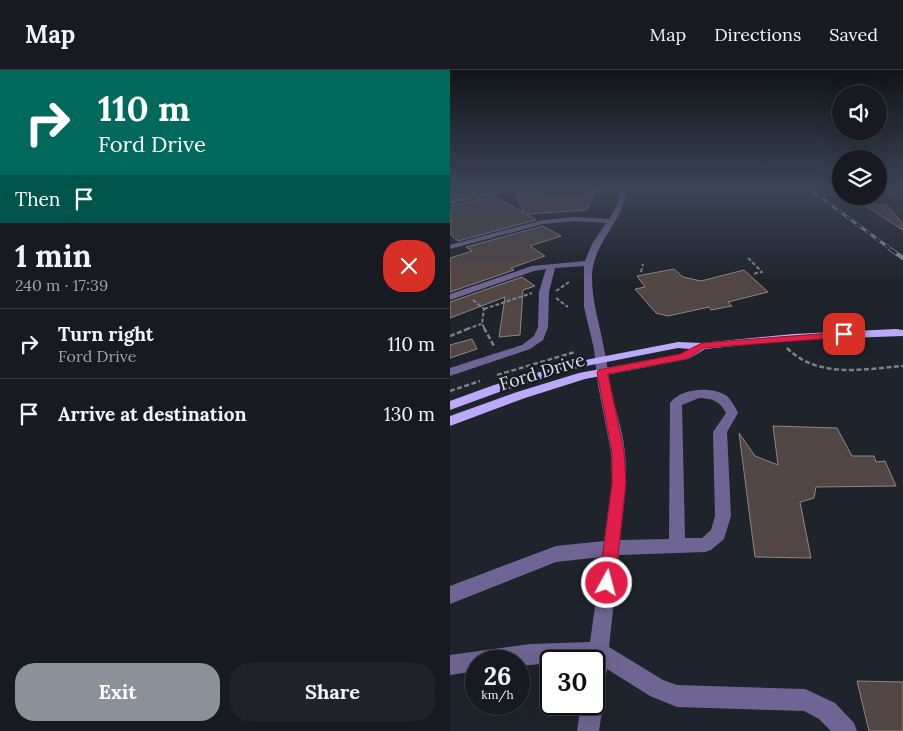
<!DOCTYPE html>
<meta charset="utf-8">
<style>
:root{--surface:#171b21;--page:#20242a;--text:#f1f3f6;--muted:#9ea1a5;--line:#36393f;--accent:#8c9099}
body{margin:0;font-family:Lora,serif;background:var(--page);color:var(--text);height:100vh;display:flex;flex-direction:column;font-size:19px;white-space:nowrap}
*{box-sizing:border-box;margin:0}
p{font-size:16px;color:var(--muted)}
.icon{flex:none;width:28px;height:28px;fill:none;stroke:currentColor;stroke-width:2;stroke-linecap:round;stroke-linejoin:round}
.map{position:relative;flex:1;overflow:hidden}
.panel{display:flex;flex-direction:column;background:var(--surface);width:450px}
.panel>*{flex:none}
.banner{background:#00695c;color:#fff;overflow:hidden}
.buttons{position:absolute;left:382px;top:15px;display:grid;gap:10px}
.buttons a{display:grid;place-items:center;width:55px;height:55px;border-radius:50%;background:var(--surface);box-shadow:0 5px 20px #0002,0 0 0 1px var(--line);font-size:25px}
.speed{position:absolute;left:15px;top:580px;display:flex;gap:10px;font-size:25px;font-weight:700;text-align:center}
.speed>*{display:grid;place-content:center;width:65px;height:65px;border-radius:50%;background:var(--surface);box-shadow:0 5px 20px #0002,0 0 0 1px var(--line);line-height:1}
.speed small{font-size:12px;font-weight:400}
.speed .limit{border:2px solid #111;border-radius:8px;background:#fff;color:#111}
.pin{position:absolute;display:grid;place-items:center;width:42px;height:42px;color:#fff;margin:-21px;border-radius:10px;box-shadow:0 2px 8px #0006}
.me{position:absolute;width:55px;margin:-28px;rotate:7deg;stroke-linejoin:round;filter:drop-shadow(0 0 4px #0008)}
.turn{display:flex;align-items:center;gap:18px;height:105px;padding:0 15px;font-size:22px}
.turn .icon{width:65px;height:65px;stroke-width:2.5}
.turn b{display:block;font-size:35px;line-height:42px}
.then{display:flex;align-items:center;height:48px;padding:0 15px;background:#0003;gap:10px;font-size:19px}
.round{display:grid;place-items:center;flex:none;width:52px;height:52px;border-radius:20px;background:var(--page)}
.summary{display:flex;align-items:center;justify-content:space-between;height:85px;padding:0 15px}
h1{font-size:30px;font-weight:800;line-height:38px}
.primary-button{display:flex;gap:10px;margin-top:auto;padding:10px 15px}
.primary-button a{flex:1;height:58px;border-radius:20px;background:var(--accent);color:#fff;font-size:20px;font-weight:800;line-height:58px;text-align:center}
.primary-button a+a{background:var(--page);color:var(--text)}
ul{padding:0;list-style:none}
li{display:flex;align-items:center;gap:15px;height:70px;padding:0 15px;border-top:1px solid var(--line)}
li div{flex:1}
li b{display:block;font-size:19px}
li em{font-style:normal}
header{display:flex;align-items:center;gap:30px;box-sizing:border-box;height:70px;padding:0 25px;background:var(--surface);border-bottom:1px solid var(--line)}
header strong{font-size:24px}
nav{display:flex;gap:28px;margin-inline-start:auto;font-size:18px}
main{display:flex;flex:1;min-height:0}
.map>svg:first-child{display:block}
.building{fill:#524644;stroke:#928482}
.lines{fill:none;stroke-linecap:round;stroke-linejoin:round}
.path-far1{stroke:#7d8188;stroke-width:2;stroke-dasharray:4 2;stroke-linecap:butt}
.path{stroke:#7d8188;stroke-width:2.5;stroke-dasharray:5 2.5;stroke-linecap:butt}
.minor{fill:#6f6594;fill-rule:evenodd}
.major{fill:#bbaaf9;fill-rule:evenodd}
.rail-far1-casing{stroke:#8f9299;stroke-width:3}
.rail-casing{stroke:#8f9299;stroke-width:4}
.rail-far1{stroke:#161a22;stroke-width:2;stroke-dasharray:6;stroke-linecap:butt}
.rail{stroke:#161a22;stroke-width:2.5;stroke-dasharray:8;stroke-linecap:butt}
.route{fill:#e11d48;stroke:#92132f}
.labels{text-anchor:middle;stroke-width:5;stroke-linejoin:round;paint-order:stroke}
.street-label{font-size:18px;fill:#d9dce2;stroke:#161a22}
</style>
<header>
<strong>Map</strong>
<nav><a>Map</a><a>Directions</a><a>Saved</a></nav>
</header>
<main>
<section class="panel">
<div class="banner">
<div class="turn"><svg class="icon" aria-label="right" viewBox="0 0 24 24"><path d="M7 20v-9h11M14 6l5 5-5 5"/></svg><div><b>110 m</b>Ford Drive</div></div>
<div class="then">Then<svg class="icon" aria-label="arrive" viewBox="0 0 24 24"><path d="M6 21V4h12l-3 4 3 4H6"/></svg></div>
</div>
<div class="summary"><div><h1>1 min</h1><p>240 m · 17:39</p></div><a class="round" style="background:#d93025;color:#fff"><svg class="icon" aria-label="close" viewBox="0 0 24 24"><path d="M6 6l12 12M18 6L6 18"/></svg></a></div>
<ul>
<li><svg class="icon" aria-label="right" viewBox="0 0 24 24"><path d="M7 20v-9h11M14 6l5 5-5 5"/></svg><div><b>Turn right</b><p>Ford Drive</p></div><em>110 m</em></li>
<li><svg class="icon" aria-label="arrive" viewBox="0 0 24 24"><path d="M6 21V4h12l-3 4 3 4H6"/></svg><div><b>Arrive at destination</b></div><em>130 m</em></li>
</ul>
<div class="primary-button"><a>Exit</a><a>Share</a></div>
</section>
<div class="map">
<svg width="453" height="661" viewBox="0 0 453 661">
<rect width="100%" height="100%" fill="#1f242c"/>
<g class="building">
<polygon points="13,118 29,118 35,121 0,128 0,121"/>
<polygon points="131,118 146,118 137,140 76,144 86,150 8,171 0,164 0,140 4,139 1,136 44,126 74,143 65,124"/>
<polygon points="414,135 437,135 453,154 453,160"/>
<polygon points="93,156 111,166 80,176 95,186 61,198 64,200 0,222 0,188 22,181 16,177"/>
<polygon points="224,199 233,207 251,211 294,200 318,222 278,232 282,236 261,240 259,237 218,246 206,243 185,219 195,217 187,206"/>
<polygon points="72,207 85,216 73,220 70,265 49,267 55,227 0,248 0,232"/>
<polygon points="22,269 27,279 0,288 0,275"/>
<polygon points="323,356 387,358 402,386 424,386 426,392 435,391 446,416 366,417 364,428 350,432 361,488 305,487 289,363 305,386 328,395"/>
<polygon points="407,611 453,612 453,661 419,661"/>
</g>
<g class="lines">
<g class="path-far1">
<polyline points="298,188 312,202 302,204"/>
<polyline points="191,202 193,194"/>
<polyline points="106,221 119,212"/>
<polyline points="106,228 118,237"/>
<polyline points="23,230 34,239 32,254 35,259"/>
<polyline points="34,239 82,223"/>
<polyline points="17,259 31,254"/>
</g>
<g class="path">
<polyline points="34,258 44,276"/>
<polyline points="0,266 20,258"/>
<path d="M337,278C368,309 413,299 453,296"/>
<polyline points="47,305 125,282"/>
<polyline points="0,321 30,311"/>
</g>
<g class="minor">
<polygon points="61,118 72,118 0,134 0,130"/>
<path d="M169,118H175C180,145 141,172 142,208C142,233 150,255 154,279C157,291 158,304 160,316C165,338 173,361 175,383C178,412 173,441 170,470L219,469L220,333C231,318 262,316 277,326C282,331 285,337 288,343L277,362L281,446L274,469L261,480L255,482L169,485L159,577L213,610L227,615L355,619L385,633L404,653L407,661H381L369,649L354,641L227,637L200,626L157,599L154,620L150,628L153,634L149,661H127L131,634H144V591H101V593L69,596V591H26V601L0,605V585L80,574L140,572L152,487L106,492L0,534V516L106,476L154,471L162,413L161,382L148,315L144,279L134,237V196L105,198L99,222L98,257L93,270L80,279L0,306V298L72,275L84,266L88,257L89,222L96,199L84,201L0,230V224L82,196L135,191L142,174L156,153L125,151L93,154L0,179V175L93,150L125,147L159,149C165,139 171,130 169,118ZM249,328C261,328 270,331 276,343L263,362L265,446L261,460L252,468H235L232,335Z"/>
</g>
<polygon class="major" points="446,259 453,260 453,266 343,270 255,279 238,289 135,309 75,328 0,356 0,346 67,322 129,303 231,284 240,279 228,278 131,297 52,321 0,340 0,331 44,315 125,292 228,272 252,273 343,264"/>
<defs>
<polyline id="rail-far1" points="358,118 442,180"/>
<polyline id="rail" points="440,179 453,188"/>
</defs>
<use href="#rail-far1" class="rail-far1-casing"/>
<use href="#rail" class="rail-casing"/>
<use href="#rail-far1" class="rail-far1"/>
<use href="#rail" class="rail"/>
</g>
<linearGradient id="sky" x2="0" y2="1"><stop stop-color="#111418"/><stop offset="0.56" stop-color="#3c4556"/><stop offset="1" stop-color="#3c4556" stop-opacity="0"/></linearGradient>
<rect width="453" height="210" fill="url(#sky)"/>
<polygon class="route" points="394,262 399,264 398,267 254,278 237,289 158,304 174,382 176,413 165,513 163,518 157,521 151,518 149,513 162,413 162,382 147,302 148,300 230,284 252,273"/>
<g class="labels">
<g class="street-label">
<text transform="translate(92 302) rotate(-17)" y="6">Ford Drive</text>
</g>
</g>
</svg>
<div class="buttons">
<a><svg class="icon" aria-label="sound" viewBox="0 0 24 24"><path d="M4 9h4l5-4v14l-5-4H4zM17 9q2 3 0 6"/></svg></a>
<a><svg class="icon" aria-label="layers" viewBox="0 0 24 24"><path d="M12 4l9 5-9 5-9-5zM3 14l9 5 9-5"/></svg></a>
</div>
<div class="speed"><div>26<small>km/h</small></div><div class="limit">30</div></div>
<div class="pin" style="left:394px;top:264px;background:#d93025"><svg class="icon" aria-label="arrive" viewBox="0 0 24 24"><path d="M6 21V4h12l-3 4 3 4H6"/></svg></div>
<svg class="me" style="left:157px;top:513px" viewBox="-20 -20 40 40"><circle r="17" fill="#e11d48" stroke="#fff" stroke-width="3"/><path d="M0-11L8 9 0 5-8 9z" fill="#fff"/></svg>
</div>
</main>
